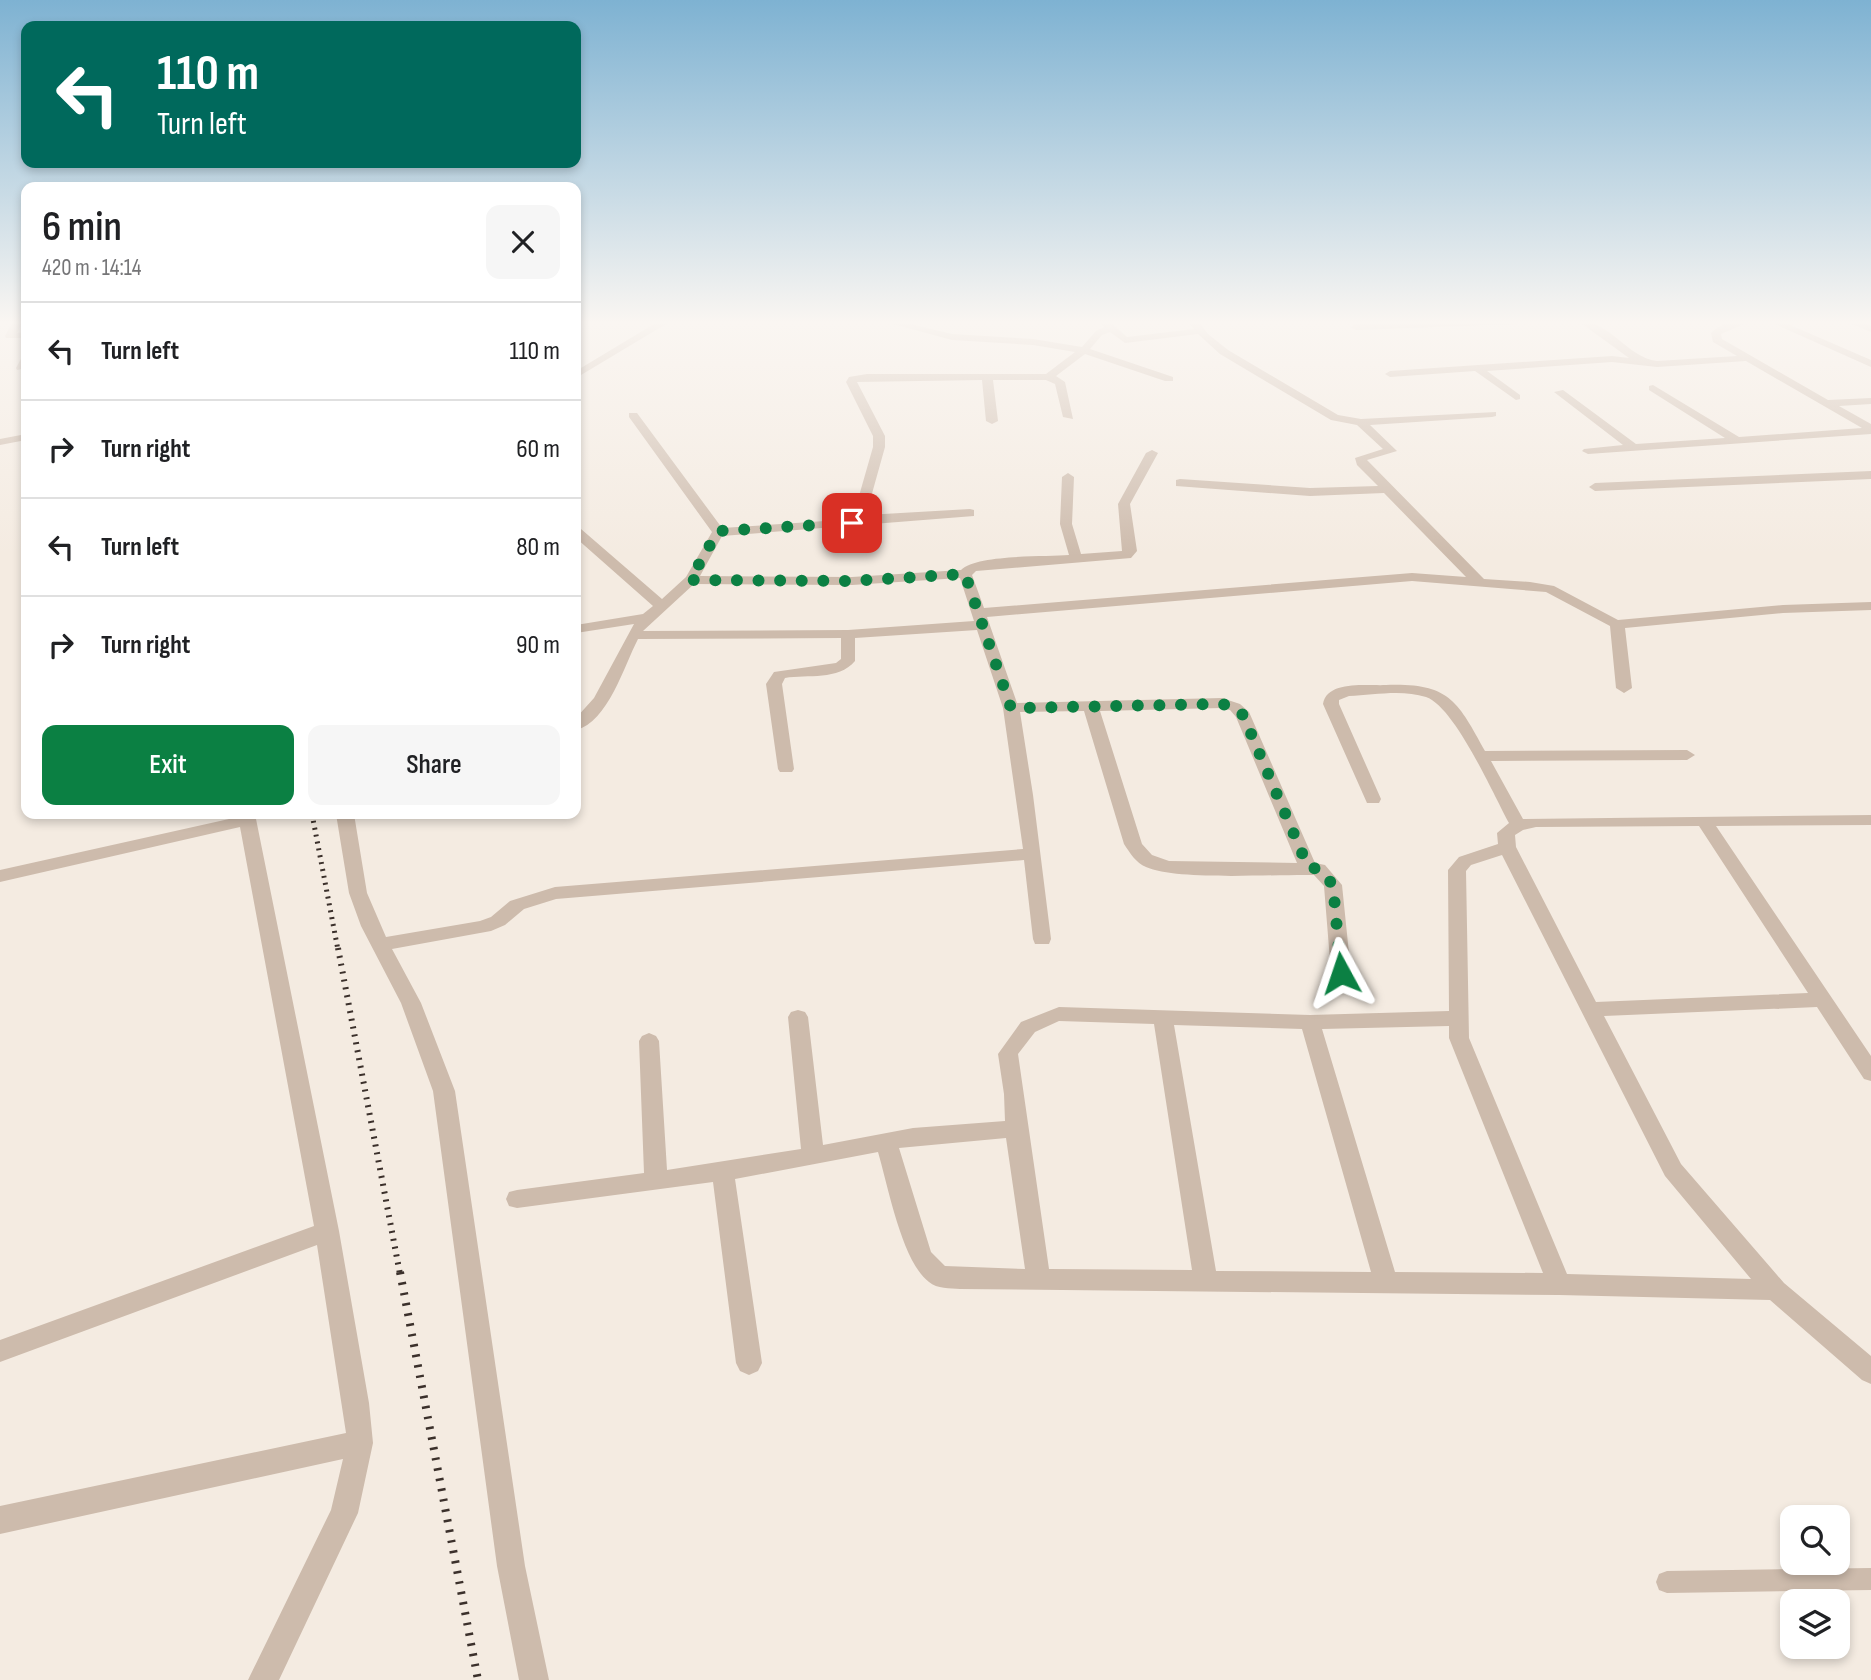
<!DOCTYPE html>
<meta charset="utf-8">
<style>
:root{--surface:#fff;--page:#f6f6f6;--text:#202124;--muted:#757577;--line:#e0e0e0;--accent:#0b8043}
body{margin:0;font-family:"Sofia Sans Condensed",sans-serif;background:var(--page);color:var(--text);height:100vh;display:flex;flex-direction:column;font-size:26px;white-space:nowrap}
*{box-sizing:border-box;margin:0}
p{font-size:23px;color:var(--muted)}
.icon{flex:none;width:38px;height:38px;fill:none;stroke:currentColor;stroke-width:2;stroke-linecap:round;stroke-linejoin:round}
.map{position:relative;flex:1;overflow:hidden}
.details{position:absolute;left:21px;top:182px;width:560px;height:637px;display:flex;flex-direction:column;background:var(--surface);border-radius:14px;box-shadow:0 4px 10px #0003}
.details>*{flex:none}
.top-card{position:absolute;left:21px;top:21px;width:560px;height:147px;border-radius:14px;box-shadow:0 4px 10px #0003;background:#00695c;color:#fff;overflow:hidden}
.fabs{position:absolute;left:1780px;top:1505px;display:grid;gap:14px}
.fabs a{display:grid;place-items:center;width:70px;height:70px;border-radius:14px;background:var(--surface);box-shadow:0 4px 10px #0003;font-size:35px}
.pin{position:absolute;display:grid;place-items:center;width:60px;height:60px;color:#fff;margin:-30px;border-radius:14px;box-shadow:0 4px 10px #0006}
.me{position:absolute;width:77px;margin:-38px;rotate:355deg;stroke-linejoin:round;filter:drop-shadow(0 0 5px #0008)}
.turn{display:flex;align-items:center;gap:24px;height:147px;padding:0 21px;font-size:32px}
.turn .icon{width:91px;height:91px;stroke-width:2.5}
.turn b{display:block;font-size:49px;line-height:60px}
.round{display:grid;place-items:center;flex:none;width:74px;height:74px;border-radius:14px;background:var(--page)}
.overview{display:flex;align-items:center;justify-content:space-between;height:119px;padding:0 21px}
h1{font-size:42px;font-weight:600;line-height:52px}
.button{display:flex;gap:14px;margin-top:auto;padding:14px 21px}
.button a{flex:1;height:80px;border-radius:14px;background:var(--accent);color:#fff;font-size:28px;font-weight:600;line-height:80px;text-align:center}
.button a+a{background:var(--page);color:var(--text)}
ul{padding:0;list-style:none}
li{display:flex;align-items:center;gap:21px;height:98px;padding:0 21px;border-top:2px solid var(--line)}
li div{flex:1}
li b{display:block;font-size:26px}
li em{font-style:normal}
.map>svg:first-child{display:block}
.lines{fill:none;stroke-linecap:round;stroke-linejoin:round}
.service{fill:#cdbbac;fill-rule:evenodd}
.minor{fill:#cdbbac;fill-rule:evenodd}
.rail-far2{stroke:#3b302b;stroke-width:5;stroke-dasharray:2 5;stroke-linecap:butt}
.rail-far1{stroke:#3b302b;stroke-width:6;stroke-dasharray:2 6;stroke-linecap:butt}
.rail{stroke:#3b302b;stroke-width:8;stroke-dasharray:2.5 8;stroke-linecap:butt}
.route{stroke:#0b8043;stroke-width:12;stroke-dasharray:0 21.6}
</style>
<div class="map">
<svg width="1871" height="1680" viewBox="0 0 1871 1680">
<rect width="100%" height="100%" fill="#f4ebe1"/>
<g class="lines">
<polygon class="service" points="1871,1568 1871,1590 1667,1593 1659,1590 1656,1582 1659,1574 1667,1571"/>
<g class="minor">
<polygon points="13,321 23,321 17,333 26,332 26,338 6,338 5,336"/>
<polygon points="659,321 671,321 576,378 576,371"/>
<path d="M882,321H898L952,334L1033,339L1082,347L1096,331L1104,327L1098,321H1109L1127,337L1194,329L1188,321H1198L1208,334L1228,350L1338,415L1361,419L1496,412V416L1492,417L1370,425L1397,451L1367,460L1484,579L1530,582L1554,586L1618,620L1783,605L1871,602V610L1783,613L1625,628L1632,688L1624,693L1616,688L1610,626L1546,592L1412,581L987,617L1017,703L1222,698L1240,704L1249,712L1315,863L1325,865L1342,885L1351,973L1348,978H1334L1331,973L1324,886L1314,875C1275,874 1178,881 1146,867C1136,863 1130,853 1124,844L1084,711L1020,712L1033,795L1051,939L1049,944H1035L1033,939L1024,860L556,899L524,909L505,925L491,931L392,949L421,1003L455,1091L525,1566L549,1680H519L497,1566L433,1091L401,1003L361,926L349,893L336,814H354L367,893L386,937L480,921L491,917L510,901L555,887L1023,849L1003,708L977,630L855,638V661C838,681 808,674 785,678L782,684L794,769L792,772H780L778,769L766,684L774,672L836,663L841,659V638L638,639C624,666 608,722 576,730V718L594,698L634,624L576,633V625L643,614L653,606L576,538V528L581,529L662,599L686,577L712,532L629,417V413H637L722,528L840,520L853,517L873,447V436L846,382L849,377L867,374H1046L1075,352L1033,345L952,340ZM1110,332L1125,343L1198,334L1220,354L1331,420L1357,425L1383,449L1355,458L1357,465L1378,486L1310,488L1180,479L1176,480V486L1310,496L1384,493L1466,577L1412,573L984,608L972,575L976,571L1131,558L1137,551L1130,504L1158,453L1152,450L1146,453L1118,504L1122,551L1081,554L1072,524L1074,477L1068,473L1062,477L1060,524L1069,555C1045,557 977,554 961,570L852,577L700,576L722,536L974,516V510L970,509L866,515L885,447V436L857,382L982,380L986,421L992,424L998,421L993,380H1046L1055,384L1063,417L1073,419L1065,382L1056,376L1085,354L1165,381H1173V377L1090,349L1102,335ZM960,578L974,621L848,630L643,631L694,584L852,585ZM1221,708L1230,710L1236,717L1297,863L1169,861L1152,855L1142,844L1100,711Z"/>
<polygon points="1441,321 1521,321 1516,324 1356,330 1351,327 1356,324"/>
<path d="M1578,321C1610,320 1626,357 1657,361L1737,356L1713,342L1711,333C1722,322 1736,321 1751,321L1721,334L1722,339L1828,400L1871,398V404L1839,406L1871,424V434L1588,454L1582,451L1584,449L1623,445L1554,392L1563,390L1636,444L1725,438L1649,390V386L1653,385L1739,437L1862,428L1746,361L1657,367L1612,362L1487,371L1520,395V399L1516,400L1475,371L1390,377L1385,374L1390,371L1612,356L1629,358Z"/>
<polygon points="1768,321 1781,321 1871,360 1871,367"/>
<polygon points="1845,321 1859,321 1871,326 1871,332"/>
<polygon points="26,356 26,368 17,370 16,368 22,357"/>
<polygon points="26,434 26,440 0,445 0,439"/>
<polygon points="1871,471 1871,479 1595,491 1589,487 1595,483"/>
<path d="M1386,685C1449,683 1457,700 1485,751L1687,750L1695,755L1687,760L1491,761L1523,819L1871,815V825L1716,826L1871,1056V1081L1864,1079L1817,1007L1604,1016L1681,1164L1784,1283L1871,1356V1384L1862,1380L1770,1300L1559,1295L960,1289C950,1288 937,1289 929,1282C902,1262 888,1186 878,1152L735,1179L762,1363L758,1371L749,1375L740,1371L736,1363L713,1182L517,1208L509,1206L506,1199L509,1192L517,1190L644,1173L639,1041L642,1036L649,1033L656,1036L659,1041L667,1170L801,1149L788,1017L791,1012L798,1010L805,1012L808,1017L823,1145L913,1128L1005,1121L1004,1094L998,1054L1021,1022L1059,1007L1310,1015L1449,1011L1448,870L1459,857L1498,844L1497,833L1509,823C1493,794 1455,707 1426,697C1402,689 1373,695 1349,696L1339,700V704L1381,799L1379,803H1367L1323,704C1327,680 1367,686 1386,685ZM1699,826L1808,993L1596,1002L1516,847L1515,835L1523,830L1536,827ZM1502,855L1665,1176L1751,1279L1567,1274L1469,1038L1466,871L1471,865ZM1059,1021L1154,1024L1192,1270L1049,1269L1018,1054L1035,1032ZM1174,1025L1302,1029L1371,1272L1216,1271ZM1449,1026V1038L1543,1273L1395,1272L1322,1029ZM1006,1138L1025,1269L945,1266L931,1252L899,1148Z"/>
<polygon points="238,814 255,814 339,1231 369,1403 373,1443 358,1513 279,1680 248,1680 331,1510 343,1459 0,1534 0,1506 346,1433 317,1245 0,1362 0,1340 314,1226 240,827 0,882 0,870 238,817"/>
</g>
<polyline class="rail-far2" points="312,814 338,950"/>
<polyline class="rail-far1" points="338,948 400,1274"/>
<polyline class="rail" points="400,1272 478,1680"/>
</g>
<linearGradient id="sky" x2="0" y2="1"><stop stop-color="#7eb2d2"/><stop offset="0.58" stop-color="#faf6f2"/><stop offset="1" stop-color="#faf6f2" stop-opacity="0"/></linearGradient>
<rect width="1871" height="556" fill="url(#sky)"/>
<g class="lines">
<polyline class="route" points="852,523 718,531 690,580 852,581 965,574 1011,708 1222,704 1235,707 1243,715 1308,867 1319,869 1333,885 1341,973"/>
</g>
</svg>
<div class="fabs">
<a><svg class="icon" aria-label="search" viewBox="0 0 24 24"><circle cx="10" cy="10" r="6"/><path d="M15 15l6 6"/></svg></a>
<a><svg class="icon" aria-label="layers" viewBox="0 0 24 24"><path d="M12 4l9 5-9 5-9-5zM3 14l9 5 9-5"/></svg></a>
</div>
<div class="pin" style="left:852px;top:523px;background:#d93025"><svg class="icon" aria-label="arrive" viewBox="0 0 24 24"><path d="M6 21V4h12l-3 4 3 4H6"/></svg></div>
<svg class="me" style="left:1341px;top:973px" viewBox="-20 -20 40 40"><path d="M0-17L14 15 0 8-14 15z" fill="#0b8043" stroke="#fff" stroke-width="4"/></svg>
<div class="top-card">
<div class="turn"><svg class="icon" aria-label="left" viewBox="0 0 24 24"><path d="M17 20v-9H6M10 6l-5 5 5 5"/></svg><div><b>110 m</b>Turn left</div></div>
</div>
<section class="details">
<div class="overview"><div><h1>6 min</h1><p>420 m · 14:14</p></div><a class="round"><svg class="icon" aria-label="close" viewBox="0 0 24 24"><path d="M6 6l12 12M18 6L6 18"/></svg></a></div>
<ul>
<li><svg class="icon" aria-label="left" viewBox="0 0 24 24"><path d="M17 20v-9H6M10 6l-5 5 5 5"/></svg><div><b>Turn left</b></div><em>110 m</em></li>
<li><svg class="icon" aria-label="right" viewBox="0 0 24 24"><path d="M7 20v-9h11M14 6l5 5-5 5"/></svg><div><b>Turn right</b></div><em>60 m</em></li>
<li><svg class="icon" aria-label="left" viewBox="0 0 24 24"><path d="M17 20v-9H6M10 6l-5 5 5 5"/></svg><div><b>Turn left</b></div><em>80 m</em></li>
<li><svg class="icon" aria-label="right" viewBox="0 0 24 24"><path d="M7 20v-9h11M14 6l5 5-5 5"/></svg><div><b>Turn right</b></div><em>90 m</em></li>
</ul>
<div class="button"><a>Exit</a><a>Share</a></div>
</section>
</div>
